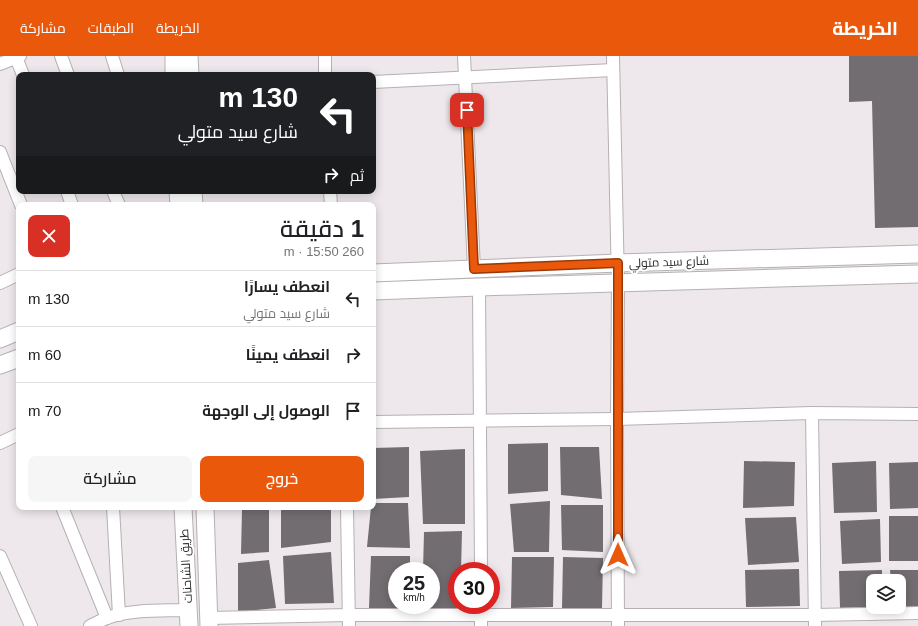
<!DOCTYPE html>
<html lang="ar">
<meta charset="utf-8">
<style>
:root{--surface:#fff;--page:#f6f6f6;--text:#202124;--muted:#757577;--line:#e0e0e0;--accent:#ea580c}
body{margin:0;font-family:Arial,Cairo,sans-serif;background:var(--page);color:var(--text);direction:rtl;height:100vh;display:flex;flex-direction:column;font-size:15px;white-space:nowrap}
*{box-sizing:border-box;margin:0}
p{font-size:13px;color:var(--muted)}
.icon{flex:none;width:22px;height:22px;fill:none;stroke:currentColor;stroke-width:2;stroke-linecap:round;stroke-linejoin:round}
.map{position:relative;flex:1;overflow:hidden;direction:ltr}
.side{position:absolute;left:16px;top:146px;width:360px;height:308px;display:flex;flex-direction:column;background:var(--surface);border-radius:8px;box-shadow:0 2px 10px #0003;direction:rtl}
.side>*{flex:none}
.guide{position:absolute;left:16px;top:16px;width:360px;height:122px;border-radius:8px;box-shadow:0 2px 10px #0003;direction:rtl;background:#202124;color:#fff;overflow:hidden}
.tools{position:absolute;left:866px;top:518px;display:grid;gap:8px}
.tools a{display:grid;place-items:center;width:40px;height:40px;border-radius:8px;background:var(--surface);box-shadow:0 2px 10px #0003;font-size:20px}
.speed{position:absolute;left:388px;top:506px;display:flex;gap:8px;font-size:20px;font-weight:700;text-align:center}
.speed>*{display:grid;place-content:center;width:52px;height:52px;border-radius:50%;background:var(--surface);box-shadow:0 2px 10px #0003;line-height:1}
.speed small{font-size:10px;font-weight:400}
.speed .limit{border:6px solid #d22;background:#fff;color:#111}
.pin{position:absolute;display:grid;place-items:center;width:34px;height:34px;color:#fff;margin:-17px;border-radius:8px;box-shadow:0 2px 6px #0006}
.me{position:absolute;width:44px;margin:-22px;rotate:0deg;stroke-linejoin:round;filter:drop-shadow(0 0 3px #0008)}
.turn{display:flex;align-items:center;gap:14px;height:84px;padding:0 12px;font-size:18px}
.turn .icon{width:52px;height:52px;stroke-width:2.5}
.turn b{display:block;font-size:28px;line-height:34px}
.then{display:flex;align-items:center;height:38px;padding:0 12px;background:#0003;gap:8px;font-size:15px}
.round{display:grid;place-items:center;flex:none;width:42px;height:42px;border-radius:8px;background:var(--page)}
.head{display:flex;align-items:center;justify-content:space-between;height:68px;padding:0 12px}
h1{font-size:24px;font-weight:600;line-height:30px}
.cta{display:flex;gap:8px;margin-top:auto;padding:8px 12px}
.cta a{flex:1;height:46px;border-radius:8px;background:var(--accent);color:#fff;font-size:16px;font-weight:600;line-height:46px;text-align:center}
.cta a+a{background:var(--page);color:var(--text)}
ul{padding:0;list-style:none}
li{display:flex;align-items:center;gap:12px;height:56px;padding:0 12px;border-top:1px solid var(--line)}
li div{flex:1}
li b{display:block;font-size:15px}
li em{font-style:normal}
header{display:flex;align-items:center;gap:24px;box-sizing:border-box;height:56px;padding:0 20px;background:var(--accent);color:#fff}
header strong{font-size:19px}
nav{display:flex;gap:22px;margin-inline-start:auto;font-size:14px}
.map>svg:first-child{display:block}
.building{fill:#726d71}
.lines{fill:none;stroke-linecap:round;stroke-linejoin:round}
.street-casing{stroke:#b5b0b4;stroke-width:14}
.secondary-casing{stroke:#b5b0b4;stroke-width:19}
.street{stroke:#fff;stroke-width:12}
.secondary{stroke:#fff;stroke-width:17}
.route-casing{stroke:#983908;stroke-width:10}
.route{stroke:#ea580c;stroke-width:7}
.labels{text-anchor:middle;stroke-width:4;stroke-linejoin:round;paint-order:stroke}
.street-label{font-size:12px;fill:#2a282a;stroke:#fff}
</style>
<header>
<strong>الخريطة</strong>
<nav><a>الخريطة</a><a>الطبقات</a><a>مشاركة</a></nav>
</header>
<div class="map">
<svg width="918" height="570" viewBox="0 0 918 570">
<rect width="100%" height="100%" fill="#eee8ed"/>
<g class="building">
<polygon points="849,0 918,0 918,171 875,172 872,45 849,46"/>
<polygon points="548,387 548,435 508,438 508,388"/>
<polygon points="409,391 409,441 373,443 373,392"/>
<polygon points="560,391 599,391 602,443 561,439"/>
<polygon points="465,393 465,468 423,468 420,395"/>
<polygon points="744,405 795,406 794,450 743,452"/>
<polygon points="876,405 877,456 834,457 832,407"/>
<polygon points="918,406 918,452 890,453 889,407"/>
<polygon points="550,445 549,496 514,496 510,448"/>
<polygon points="373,447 408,447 410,492 367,491 371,451 373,451"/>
<polygon points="561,449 603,449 603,496 562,494"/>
<polygon points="261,451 269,451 269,496 241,498 242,454"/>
<polygon points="281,451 331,451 331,486 281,492"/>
<rect x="889" y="460" width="29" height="45"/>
<polygon points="796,461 799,506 748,509 745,462"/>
<polygon points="880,463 881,506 842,508 840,465"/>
<polygon points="462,475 461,515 457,515 457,549 461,549 461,552 423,552 423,549 431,549 431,515 423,515 424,476"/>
<polygon points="331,496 334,547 285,548 283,500"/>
<polygon points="371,500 410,500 410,515 397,515 397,549 410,549 410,552 369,552"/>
<polygon points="512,501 554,501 553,551 511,552"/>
<polygon points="563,501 603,502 602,552 562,552"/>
<polygon points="269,504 276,552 238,556 238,507"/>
<polygon points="799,513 800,550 746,551 745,514"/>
<polygon points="882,514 882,525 873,525 873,551 840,552 839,515"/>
<polygon points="890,514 918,514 918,553 891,553 891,551 899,551 899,525 891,525"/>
</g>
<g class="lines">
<defs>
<g id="street">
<polyline points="61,0 68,19"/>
<polyline points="112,0 118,19"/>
<polyline points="325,0 325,19"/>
<polyline points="464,0 474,213"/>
<polyline points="613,0 618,227 617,363 618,570"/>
<polyline points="16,1 23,19"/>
<polyline points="0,8 20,0"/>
<polyline points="373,26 613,14"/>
<polyline points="0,96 21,149"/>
<polyline points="67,135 72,149"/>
<polyline points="113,135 119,149"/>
<polyline points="330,135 331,149"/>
<polyline points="0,227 19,218"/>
<polyline points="479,231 481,515"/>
<polyline points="812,357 815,570"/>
<polyline points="373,366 617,363 812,357 918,358"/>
<polyline points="0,387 19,378"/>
<polyline points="62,451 107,562"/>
<polyline points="113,451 119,559"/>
<polyline points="347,451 349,570"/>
<polyline points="0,500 31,570"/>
<polyline points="481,549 481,570"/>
<polyline points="208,562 349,559 814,559 918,557"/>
<path d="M90,570C96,567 102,564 107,562C132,553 162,555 188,554"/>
</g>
<g id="secondary">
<polyline points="174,0 174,19"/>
<polyline points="189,0 190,19"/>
<polyline points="178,135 179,149"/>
<polyline points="193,135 194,149"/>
<polyline points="373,217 618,207 918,198"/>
<polyline points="373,235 479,231 918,218"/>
<polyline points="0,283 19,275"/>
<polyline points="0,309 19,302"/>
<polyline points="183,451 189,570"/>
<polyline points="205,451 209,570"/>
</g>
</defs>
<use href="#street" class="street-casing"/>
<use href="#secondary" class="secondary-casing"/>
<use href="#street" class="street"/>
<use href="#secondary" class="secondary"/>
</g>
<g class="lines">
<defs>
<polyline id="route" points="467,54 474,213 618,207 618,499"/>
</defs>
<use href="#route" class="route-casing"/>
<use href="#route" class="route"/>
</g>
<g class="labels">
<g class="street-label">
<text transform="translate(669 206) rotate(-2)" y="4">شارع سيد متولي</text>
<text transform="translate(186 510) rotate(-93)" y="4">طريق الشاحنات</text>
</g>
</g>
</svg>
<div class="tools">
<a><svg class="icon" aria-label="layers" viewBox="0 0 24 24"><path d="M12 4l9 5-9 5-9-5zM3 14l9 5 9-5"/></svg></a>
</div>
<div class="speed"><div>25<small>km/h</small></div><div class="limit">30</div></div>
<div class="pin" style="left:467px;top:54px;background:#d93025"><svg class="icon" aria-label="arrive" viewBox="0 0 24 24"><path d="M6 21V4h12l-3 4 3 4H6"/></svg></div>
<svg class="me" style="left:618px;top:499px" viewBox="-20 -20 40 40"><path d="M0-17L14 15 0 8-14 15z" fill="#ea580c" stroke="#fff" stroke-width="4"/></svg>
<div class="guide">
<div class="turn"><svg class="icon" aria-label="left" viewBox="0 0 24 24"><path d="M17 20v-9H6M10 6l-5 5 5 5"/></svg><div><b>130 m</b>شارع سيد متولي</div></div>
<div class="then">ثم<svg class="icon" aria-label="right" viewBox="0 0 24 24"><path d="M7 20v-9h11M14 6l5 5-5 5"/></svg></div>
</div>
<section class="side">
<div class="head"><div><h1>1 دقيقة</h1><p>260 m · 15:50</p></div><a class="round" style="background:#d93025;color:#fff"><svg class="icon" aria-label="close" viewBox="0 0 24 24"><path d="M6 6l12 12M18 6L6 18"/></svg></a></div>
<ul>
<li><svg class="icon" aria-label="left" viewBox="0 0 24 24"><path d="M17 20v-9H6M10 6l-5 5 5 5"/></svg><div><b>انعطف يسارًا</b><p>شارع سيد متولي</p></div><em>130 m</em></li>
<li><svg class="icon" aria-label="right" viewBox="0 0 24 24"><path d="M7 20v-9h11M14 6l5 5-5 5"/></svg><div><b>انعطف يمينًا</b></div><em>60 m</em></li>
<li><svg class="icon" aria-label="arrive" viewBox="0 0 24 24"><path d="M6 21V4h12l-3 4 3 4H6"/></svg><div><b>الوصول إلى الوجهة</b></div><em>70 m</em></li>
</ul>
<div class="cta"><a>خروج</a><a>مشاركة</a></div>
</section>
</div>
